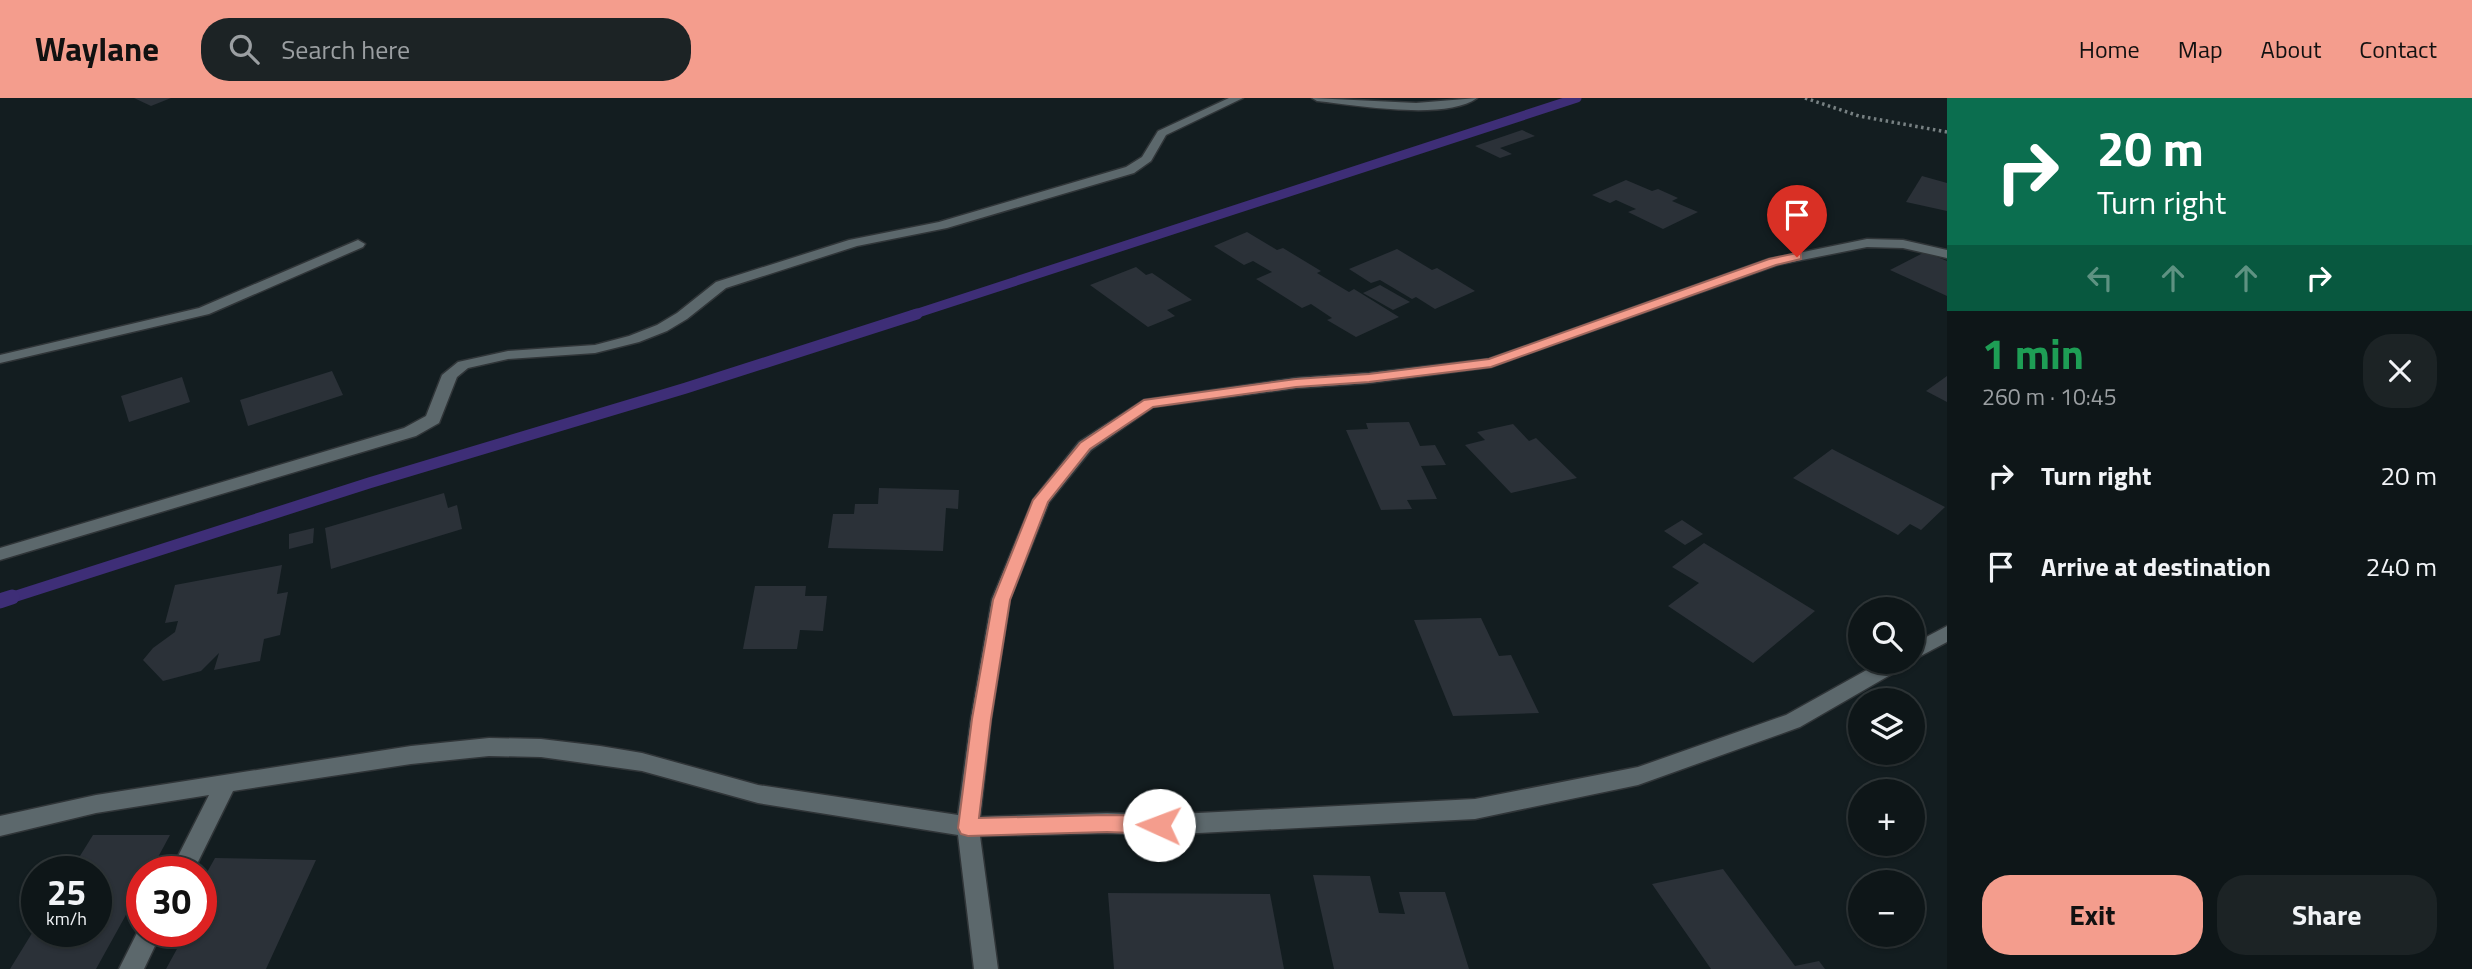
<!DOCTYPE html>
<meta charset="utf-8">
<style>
:root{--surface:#0e1618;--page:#1c2325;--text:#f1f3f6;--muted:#9b9fa2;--line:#2e3537;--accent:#f49d8d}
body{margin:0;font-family:"Titillium Web",sans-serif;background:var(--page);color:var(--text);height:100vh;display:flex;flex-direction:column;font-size:26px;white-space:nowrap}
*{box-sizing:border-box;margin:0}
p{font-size:23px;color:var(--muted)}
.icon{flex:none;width:38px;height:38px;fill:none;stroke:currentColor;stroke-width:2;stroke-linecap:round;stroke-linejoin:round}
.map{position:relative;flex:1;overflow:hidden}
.details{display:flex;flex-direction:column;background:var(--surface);width:525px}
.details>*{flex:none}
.guide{background:#0b6e4f;color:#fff;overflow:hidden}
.tools{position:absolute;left:1848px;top:499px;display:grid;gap:14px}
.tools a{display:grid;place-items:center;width:77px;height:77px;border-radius:50%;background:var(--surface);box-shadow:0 2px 5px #0004,0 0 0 2px var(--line);font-size:35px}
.speed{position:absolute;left:21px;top:758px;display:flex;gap:14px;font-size:35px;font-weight:700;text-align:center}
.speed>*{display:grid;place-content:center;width:91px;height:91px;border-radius:50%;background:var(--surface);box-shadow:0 2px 5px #0004,0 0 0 2px var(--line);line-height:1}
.speed small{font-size:18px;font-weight:400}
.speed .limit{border:10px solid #d22;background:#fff;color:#111}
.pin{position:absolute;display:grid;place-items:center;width:60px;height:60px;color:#fff;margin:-72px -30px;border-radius:50% 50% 50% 0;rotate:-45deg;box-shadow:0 0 7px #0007}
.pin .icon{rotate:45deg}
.me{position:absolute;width:77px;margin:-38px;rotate:272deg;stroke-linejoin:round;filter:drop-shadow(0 0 5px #0008)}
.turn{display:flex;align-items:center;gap:24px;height:147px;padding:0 35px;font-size:32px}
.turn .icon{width:91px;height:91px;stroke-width:2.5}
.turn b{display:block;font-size:49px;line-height:60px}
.lanes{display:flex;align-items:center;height:66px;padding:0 35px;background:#0003;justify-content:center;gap:35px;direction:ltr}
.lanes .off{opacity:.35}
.round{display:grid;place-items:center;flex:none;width:74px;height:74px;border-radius:28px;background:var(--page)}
.overview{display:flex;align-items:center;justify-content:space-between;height:119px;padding:0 35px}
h1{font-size:42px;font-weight:700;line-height:52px;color:#1e9e55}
.button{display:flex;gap:14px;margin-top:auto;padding:14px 35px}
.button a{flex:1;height:80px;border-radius:28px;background:var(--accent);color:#111;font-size:28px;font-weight:700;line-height:80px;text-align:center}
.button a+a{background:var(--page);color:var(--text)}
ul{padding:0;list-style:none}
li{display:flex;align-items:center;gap:21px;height:91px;padding:0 35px}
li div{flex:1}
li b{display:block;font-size:26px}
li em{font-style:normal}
header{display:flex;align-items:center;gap:42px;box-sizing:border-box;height:98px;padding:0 35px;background:var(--accent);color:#111}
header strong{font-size:33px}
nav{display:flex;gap:38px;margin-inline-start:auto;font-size:24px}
.search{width:490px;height:63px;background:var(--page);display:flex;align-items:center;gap:18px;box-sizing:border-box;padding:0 24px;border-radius:28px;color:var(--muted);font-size:26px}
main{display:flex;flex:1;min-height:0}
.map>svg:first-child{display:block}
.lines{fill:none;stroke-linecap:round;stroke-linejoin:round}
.stream-far2{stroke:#3e2e77;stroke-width:9}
.stream-far1{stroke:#3e2e77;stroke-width:11}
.stream{stroke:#3e2e77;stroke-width:15}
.building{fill:#2b3138}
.minor-casing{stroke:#303538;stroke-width:3}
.path{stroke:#778082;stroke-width:3.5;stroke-dasharray:2.5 3.5;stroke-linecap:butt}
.minor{fill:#5c686c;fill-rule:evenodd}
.route{fill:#f49d8d;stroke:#9f665c;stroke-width:2}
</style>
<header>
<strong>Waylane</strong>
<div class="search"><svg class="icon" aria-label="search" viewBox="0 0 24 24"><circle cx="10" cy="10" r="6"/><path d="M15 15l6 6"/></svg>Search here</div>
<nav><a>Home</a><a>Map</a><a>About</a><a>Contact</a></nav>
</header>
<main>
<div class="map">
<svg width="1947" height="871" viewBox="0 0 1947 871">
<rect width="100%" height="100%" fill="#131d20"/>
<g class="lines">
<polyline class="stream-far2" points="912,217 1577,0"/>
<polyline class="stream-far1" points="7,501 369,385 686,290 917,216"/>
<polyline class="stream" points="0,503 12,499"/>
</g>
<g class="building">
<polygon points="134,0 171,0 151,8"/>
<polygon points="1522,32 1535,38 1500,50 1512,56 1500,60 1475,48"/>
<polygon points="1922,78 1947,85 1947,113 1906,104"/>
<polygon points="1626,82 1652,93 1658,91 1678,100 1672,103 1698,114 1663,131 1628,114 1636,111 1616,102 1610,105 1592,97"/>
<polygon points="1247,134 1277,152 1283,150 1321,173 1317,175 1349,194 1354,191 1399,219 1356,239 1327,222 1332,220 1311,206 1302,210 1256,181 1272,174 1253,163 1244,167 1214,148"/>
<polygon points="1397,151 1432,172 1437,170 1475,193 1435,211 1416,199 1412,201 1380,182 1371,185 1349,171"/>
<polygon points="1925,154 1947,163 1947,198 1890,172"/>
<polygon points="1136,169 1146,177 1152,175 1192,202 1167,212 1175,218 1148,229 1090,187"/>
<polygon points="1380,187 1410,204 1393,212 1363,195"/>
<polygon points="332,273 343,297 248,328 240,302"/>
<polygon points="1947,278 1947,304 1926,293"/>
<polygon points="182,279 190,304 129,324 121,298"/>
<polygon points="1409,324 1420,348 1435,347 1446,367 1421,368 1437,401 1407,402 1412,411 1381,412 1346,332 1368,331 1366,325"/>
<polygon points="1513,326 1529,343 1536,340 1577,380 1511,395 1465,347 1485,342 1477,334"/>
<polygon points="1832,351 1945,409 1921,432 1910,426 1898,437 1793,380"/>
<polygon points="879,390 959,392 958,411 946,410 943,453 828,450 833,416 854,416 855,406 878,406"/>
<polygon points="444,395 448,410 457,407 462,431 331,471 325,430"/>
<polygon points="1682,422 1703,436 1685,447 1664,433"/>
<polygon points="314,430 313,445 289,451 289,436"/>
<polygon points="1704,445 1815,513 1753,565 1668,508 1699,485 1672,469"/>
<polygon points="282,467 277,496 288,494 280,537 264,541 260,563 214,572 219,555 201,573 163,583 143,562 153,550 175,534 178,523 165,525 175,487"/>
<polygon points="755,488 806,488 805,498 827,498 823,533 800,532 797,551 743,551"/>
<polygon points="1481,520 1499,558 1511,557 1539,615 1453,618 1414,522"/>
<polygon points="93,737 170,737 150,774 142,774 142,788 96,871 10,871 37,827 37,833 96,833 96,774 70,774"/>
<polygon points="215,760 316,762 266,871 166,871 184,838 173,838 175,833 201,833 201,785"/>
<polygon points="1723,771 1795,868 1819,863 1825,871 1711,871 1652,786"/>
<polygon points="1313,777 1370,778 1379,815 1405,816 1399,794 1445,794 1469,871 1334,871"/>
<polygon points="1108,795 1270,796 1284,871 1114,871"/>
</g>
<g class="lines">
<defs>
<g id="minor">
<polygon points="1229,0 1243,0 1166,37 1151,63 1134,75 947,130 857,148 726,190 687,221 667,233 639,244 595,255 508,261 468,270 457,279 439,325 416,338 0,462 0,450 404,330 426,318 442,277 458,264 508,253 595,247 629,238 657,227 677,215 716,184 849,142 939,124 1126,69 1142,59 1158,33"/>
<path d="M1312,0L1416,5L1477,0C1446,23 1355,7 1317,3Z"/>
<polygon points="1867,141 1903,142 1947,152 1947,160 1903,150 1867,149 1777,167 1491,269 1369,285 1296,290 1153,309 1091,352 1049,404 1010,501 991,621 980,719 1107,715 1159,717 1475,701 1638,669 1786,617 1881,564 1907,564 1904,569 1800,629 1638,687 1475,721 1159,737 1107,735 980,738 998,871 974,871 958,737 758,705 642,673 541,659 489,658 411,666 233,693 193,774 170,774 209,697 96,715 0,738 0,718 96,697 411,648 489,640 541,641 600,648 642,655 758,687 958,717 971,621 992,501 1033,402 1079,344 1144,302 1296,280 1369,275 1489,261 1769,161"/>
<polygon points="358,142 365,146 363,149 209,216 0,265 0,257 199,210"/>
<polygon points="1947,528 1947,544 1913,562 1913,546"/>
<polygon points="142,825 142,833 162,833 144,871 119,871"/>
</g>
</defs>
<use href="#minor" class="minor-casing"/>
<polyline class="path" points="1805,0 1859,18 1947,34"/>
<use href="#minor" class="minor"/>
</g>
<polygon class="route" points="1797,155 1801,156 1801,161 1776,167 1491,269 1369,284 1296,289 1153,309 1090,351 1048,404 1010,502 991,621 979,720 1107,717 1159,718 1166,721 1169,727 1166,734 1159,736 1107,734 968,738 961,736 958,730 972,621 993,502 1033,402 1080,345 1144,302 1296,281 1369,276 1489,261 1769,161"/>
</svg>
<div class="tools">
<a><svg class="icon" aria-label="search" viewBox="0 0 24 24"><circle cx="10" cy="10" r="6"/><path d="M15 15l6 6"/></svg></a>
<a><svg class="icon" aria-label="layers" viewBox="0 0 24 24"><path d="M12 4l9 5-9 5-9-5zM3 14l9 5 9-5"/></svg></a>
<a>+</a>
<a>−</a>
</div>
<div class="speed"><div>25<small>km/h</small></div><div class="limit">30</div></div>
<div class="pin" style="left:1797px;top:159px;background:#d93025"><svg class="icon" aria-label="arrive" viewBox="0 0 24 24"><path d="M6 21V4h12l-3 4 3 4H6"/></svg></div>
<svg class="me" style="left:1159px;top:727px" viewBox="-20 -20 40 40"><circle r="19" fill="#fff"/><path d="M0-13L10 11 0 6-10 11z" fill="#f49d8d"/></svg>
</div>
<section class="details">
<div class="guide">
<div class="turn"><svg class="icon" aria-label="right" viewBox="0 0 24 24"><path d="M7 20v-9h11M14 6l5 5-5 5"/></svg><div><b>20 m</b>Turn right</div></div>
<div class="lanes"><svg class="icon off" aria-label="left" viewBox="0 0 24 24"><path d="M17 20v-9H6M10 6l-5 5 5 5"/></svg><svg class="icon off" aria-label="ahead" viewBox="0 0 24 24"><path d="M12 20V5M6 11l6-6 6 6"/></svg><svg class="icon off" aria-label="ahead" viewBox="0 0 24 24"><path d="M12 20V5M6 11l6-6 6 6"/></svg><svg class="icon" aria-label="right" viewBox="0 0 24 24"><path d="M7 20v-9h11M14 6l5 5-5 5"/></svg></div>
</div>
<div class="overview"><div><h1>1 min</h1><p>260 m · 10:45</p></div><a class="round"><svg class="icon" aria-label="close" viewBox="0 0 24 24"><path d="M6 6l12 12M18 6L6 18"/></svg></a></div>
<ul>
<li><svg class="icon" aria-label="right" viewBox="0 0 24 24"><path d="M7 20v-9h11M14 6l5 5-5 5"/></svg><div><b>Turn right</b></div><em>20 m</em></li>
<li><svg class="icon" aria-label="arrive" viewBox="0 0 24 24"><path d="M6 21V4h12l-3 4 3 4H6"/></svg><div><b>Arrive at destination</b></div><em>240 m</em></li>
</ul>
<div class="button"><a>Exit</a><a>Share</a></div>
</section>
</main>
